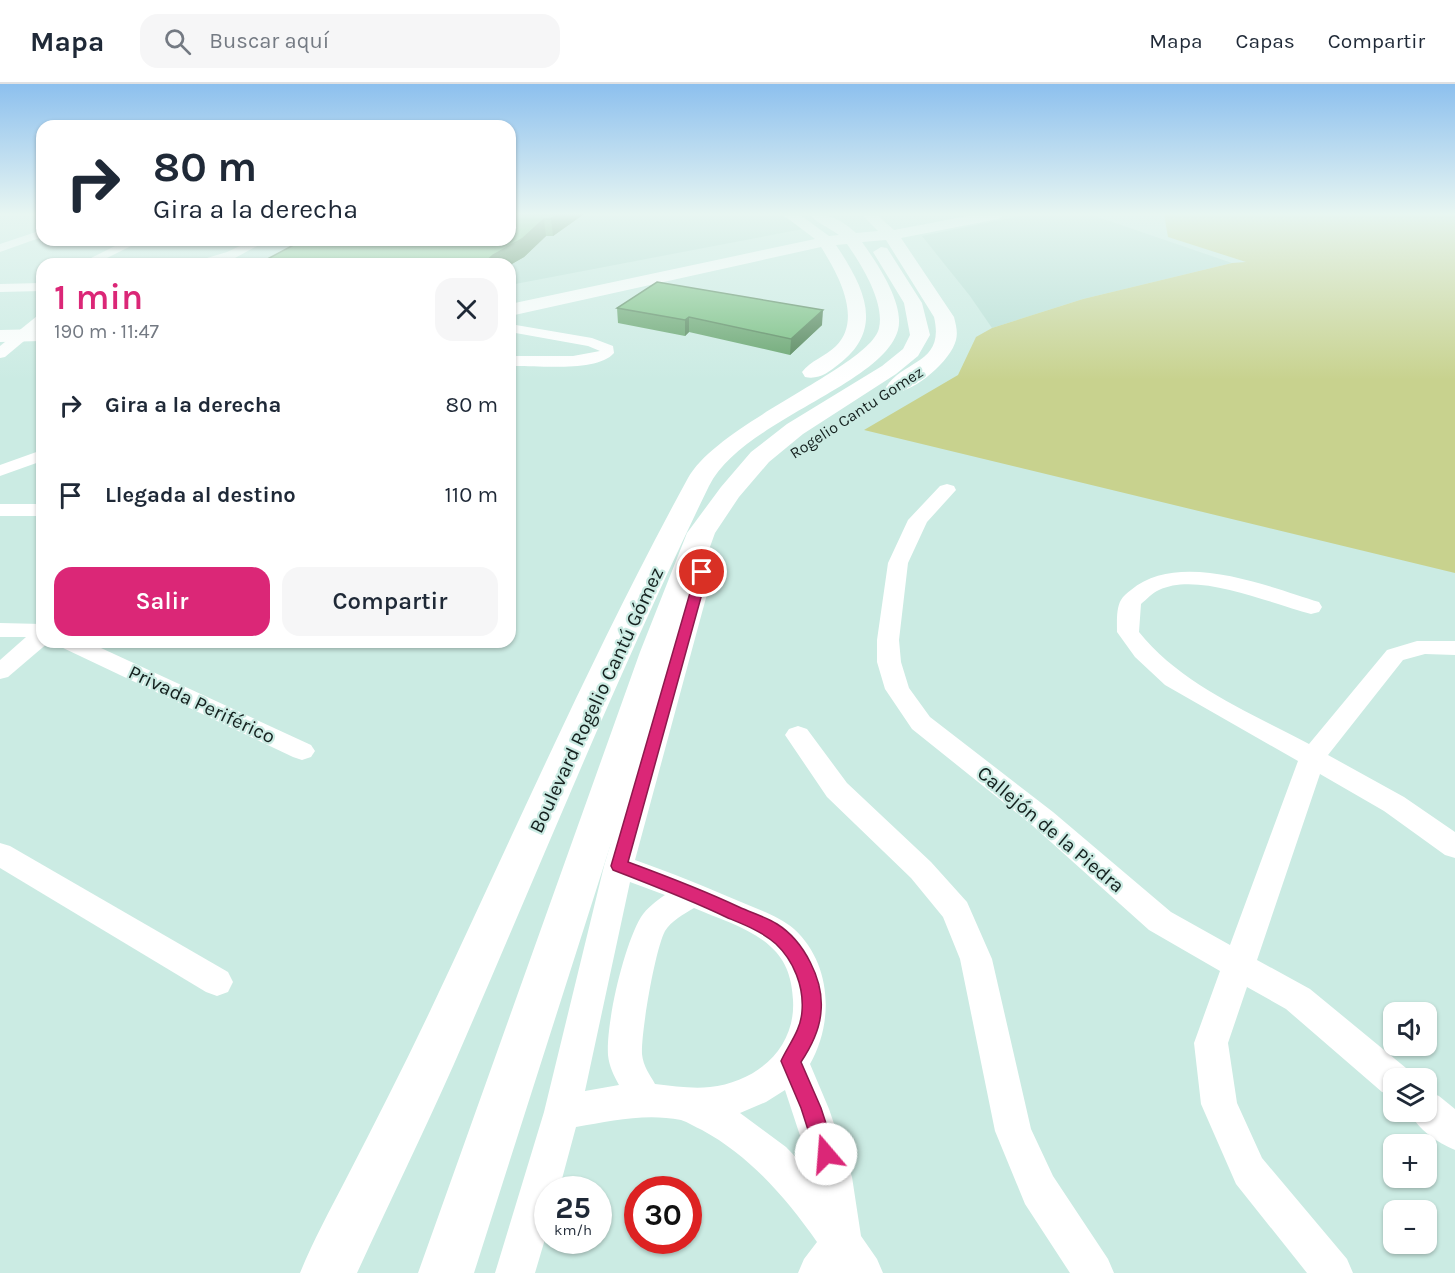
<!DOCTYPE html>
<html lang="es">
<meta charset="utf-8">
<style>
:root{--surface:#fff;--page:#f6f6f7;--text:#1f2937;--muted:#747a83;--line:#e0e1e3;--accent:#db2777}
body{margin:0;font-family:Karla,sans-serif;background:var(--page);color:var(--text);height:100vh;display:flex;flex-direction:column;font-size:22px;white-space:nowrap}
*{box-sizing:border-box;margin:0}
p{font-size:20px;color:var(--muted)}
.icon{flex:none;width:33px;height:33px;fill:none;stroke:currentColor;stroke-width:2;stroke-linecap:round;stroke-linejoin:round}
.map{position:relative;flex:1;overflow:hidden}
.drawer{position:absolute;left:36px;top:174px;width:480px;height:390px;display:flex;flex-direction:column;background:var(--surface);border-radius:18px;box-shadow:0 2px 4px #0004}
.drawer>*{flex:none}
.top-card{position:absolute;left:36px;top:36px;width:480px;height:126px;border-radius:18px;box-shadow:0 2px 4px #0004;background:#fff;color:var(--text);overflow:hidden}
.buttons{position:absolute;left:1383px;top:918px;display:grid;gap:12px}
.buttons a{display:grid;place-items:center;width:54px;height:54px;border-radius:12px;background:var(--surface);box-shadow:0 2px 4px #0004;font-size:30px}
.speed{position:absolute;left:534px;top:1092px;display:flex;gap:12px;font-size:30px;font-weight:700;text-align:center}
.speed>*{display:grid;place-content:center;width:78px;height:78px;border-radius:50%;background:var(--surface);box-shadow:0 2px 4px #0004;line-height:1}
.speed small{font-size:15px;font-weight:400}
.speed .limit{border:9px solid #d22;background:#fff;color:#111}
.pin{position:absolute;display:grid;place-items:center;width:51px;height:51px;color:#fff;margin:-26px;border:3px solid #fff;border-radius:50%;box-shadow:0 2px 6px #0007}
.me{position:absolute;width:66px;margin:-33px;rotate:342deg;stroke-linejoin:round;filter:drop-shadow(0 0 4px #0008)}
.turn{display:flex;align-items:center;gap:21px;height:126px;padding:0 18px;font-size:27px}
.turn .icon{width:78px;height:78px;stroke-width:2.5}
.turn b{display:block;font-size:42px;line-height:51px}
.round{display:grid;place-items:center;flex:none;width:63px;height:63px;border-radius:18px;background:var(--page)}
.overview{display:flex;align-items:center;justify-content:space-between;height:102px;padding:0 18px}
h1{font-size:36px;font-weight:600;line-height:45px;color:var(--accent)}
.button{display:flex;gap:12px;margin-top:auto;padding:12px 18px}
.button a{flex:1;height:69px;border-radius:18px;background:var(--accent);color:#fff;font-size:24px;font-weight:600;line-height:69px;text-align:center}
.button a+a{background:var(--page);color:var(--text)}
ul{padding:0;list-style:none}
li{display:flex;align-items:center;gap:18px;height:90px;padding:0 18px}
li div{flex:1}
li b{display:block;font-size:22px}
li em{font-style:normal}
header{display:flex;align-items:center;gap:36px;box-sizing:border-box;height:84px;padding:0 30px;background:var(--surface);border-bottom:2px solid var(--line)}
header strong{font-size:28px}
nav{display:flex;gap:33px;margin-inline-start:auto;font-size:21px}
.search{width:420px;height:54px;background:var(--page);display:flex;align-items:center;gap:15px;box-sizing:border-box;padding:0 21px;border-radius:18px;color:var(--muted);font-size:22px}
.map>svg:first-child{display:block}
.built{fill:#b7dfd5}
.green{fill:#c8d28e}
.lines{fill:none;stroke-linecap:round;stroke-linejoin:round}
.street{fill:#fff;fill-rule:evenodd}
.secondary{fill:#fff;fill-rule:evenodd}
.wall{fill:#65a36c}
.shaded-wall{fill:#528458}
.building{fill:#75bd7e;stroke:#528458;stroke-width:1.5}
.route{fill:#db2777;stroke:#8e194d;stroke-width:1.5}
.labels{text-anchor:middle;stroke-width:4.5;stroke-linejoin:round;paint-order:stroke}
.far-street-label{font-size:16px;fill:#14201e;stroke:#cbebe3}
.street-label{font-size:20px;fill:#14201e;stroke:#cbebe3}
</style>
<header>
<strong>Mapa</strong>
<div class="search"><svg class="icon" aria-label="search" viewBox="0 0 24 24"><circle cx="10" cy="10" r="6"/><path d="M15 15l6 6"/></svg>Buscar aquí</div>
<nav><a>Mapa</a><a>Capas</a><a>Compartir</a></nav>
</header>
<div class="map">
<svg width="1455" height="1189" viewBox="0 0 1455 1189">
<rect width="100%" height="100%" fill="#cbebe3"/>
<g class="built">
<polygon points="510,130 780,130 803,145 510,201 510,180 278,180 510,156"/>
<polygon points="1030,130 1089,130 1232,179 1083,215 992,244 970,212 922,152"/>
</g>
<polygon class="green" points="1164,130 1455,130 1455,489 864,346 958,291 976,253 992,244 1083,215 1232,179 1246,178 1168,153"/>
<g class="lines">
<g class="street">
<polygon points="42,146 42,153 0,168 0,160"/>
<polygon points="127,156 143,156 105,175 115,177 117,180 88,180 85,177"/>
<polygon points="253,156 268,156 235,174 214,180 133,180 139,176 207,174 227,168"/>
<polygon points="42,199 42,207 0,208 0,200"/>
<polygon points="42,231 42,242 5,273 0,274 0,262 37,232"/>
<path d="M510,240L592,254L613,262L614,269C597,289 535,281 510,282V272H573L600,267L588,262L510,248Z"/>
<polygon points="42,366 42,377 0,392 0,381"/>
<path d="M947,400L954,402L956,406L927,438L908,479L899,556L901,578L909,604L930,633L1053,728L1171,828L1230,861L1298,677L1165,601L1135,573L1117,548C1117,539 1116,524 1121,516C1123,512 1127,509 1131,506C1179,466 1267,502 1319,518L1322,523L1319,528L1311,530C1271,520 1198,487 1159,506C1152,509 1147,515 1141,520L1139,548C1180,600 1251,629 1309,660L1387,566L1417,557H1455V571L1425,570L1403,576L1328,671L1404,713L1455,748V774L1445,771L1384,727L1320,690L1257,876L1310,905L1406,984L1411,994H1394V1012L1382,1008L1286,925L1247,903L1228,959L1237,1019L1262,1074L1347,1175L1353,1189H1307L1236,1100L1201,1020L1194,959L1220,887L1149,846L1033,742L912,645L885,605L877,578V556L888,479L908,436L940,402Z"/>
<rect x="0" y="420" width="42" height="12"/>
<path d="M692,466L706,472L713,488L635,776C672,789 706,803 741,818C759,826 779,832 794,845C832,880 834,938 810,980L829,1025L852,1093L861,1152L877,1175L883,1189H798L804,1175L817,1158C786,1114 750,1072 702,1046C695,1043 688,1038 681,1036C645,1029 611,1037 576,1043L559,1106H548V1145L535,1189H495L544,1028L604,782L691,488L689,479L682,472L685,468ZM630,798L665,811C656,817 647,824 641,833C624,861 606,938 608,971C609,982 614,992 619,1001L585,1007ZM694,824C719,835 751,844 771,863C787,877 792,896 793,916C796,965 756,998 710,1003C692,1005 674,1002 655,1000C650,991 643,982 642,970C641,948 655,866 665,847C671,837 684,830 694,824ZM785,1006L813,1091L786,1063L740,1029L766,1018Z"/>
<polygon points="0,539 42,540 42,558 49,558 8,593 0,595 0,576 26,553 0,553"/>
<polygon points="58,558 88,558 311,661 315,667 311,673 302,676 293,673 61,563"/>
<polygon points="798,642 807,645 847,699 931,778 967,818 992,875 1031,1045 1053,1092 1108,1175 1114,1189 1070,1189 1025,1120 995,1047 960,875 943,833 911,794 827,713 785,651 789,645"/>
<polygon points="0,759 10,762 228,888 233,898 228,908 217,912 206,908 0,784"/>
<path d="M1426,1007L1439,1012L1455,1025V1066C1438,1059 1417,1045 1410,1028H1426Z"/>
</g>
<g class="secondary">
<path d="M782,130H799L829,152L839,151C830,144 815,138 809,130C829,130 841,135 856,149L878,147L861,130H876L894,146L978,130H1006L998,135L901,154L954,233C956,241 958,248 956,256C951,277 910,313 889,308L886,303C905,275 945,280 934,233L886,156L862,158C877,179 905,220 898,246C883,301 741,337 709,402C617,591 538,787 454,980C423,1050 389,1119 357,1189H300C313,1157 330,1126 346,1095C375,1039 404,982 431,925C515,747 594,566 688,394C719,338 871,282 879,244C885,218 861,180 847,160L836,161C863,202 886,244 839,280C829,288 819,296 805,293L802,288C810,277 826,272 836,262C863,235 838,190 821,163L510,232V220L815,155Z"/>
<polygon points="881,163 887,164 922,219 930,251 918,272 896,290 803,350 769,378 739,413 715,449 672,568 474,1189 418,1189 640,568 687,449 721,403 751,368 787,340 882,282 903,265 910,251 904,219 873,168"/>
<polygon points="42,245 42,257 0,258 0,246"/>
</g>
</g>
<g class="wall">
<polygon points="510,130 584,130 553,152 546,152 524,173 510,181"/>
<polygon points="617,224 822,241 790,271 689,248 685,252 618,239"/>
</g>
<g class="shaded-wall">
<polygon points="559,130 584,130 553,152 551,135"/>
<polygon points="544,135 546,152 524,173 510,181 483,180 493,171"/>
<polygon points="823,226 822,241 790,271 791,255"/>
<polygon points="689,233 689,248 685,252 685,236"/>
</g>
<g class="building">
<polygon points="510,130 559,130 551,135 544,135 522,155 493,171 483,180 258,180 303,156 510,156"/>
<polygon points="657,198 823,226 791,255 689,233 685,236 617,224"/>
</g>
<linearGradient id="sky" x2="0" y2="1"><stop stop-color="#8dc0ee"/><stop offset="0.44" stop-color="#e8f6f2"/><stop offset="1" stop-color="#e8f6f2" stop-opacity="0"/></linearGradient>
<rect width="1455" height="296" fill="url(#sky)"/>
<path class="route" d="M702,485L708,488L628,778C666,792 703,806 739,823C752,829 766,833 777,840C804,857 824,896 821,927C820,946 811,963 801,978L821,1024L836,1070L833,1077L826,1080L818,1077L801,1024L781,977C789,960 801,946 802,927C804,903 794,877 776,860C763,848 745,841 728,834C691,816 652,801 613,786L611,782L696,488Z"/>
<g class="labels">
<g class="far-street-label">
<text transform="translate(856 328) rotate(-33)" y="6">Rogelio Cantu Gomez</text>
</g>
<g class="street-label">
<text transform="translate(596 616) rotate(-65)" y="7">Boulevard Rogelio Cantú Gómez</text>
<text transform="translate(202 620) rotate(25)" y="7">Privada Periférico</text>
<text transform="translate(1051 745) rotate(40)" y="7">Callejón de la Piedra</text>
</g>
</g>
</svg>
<div class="buttons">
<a><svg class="icon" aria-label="sound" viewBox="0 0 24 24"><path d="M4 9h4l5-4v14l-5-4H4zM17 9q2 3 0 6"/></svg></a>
<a><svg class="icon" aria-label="layers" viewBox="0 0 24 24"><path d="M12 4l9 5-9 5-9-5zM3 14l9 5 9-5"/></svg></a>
<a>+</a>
<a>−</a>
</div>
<div class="speed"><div>25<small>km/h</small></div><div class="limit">30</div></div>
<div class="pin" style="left:702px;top:488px;background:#d93025"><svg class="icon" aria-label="arrive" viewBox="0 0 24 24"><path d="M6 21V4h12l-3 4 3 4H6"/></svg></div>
<svg class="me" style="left:826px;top:1070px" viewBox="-20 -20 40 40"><circle r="19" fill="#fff"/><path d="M0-13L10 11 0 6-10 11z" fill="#db2777"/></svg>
<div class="top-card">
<div class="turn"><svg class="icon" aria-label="right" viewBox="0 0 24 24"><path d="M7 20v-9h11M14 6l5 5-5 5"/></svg><div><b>80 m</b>Gira a la derecha</div></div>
</div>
<section class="drawer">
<div class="overview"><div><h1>1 min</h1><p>190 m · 11:47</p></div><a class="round"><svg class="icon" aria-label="close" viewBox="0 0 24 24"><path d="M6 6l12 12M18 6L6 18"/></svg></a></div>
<ul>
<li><svg class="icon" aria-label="right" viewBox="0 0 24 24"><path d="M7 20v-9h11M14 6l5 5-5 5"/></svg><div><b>Gira a la derecha</b></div><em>80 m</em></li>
<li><svg class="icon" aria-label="arrive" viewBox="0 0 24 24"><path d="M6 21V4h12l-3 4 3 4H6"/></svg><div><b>Llegada al destino</b></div><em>110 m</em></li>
</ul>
<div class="button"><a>Salir</a><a>Compartir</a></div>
</section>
</div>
